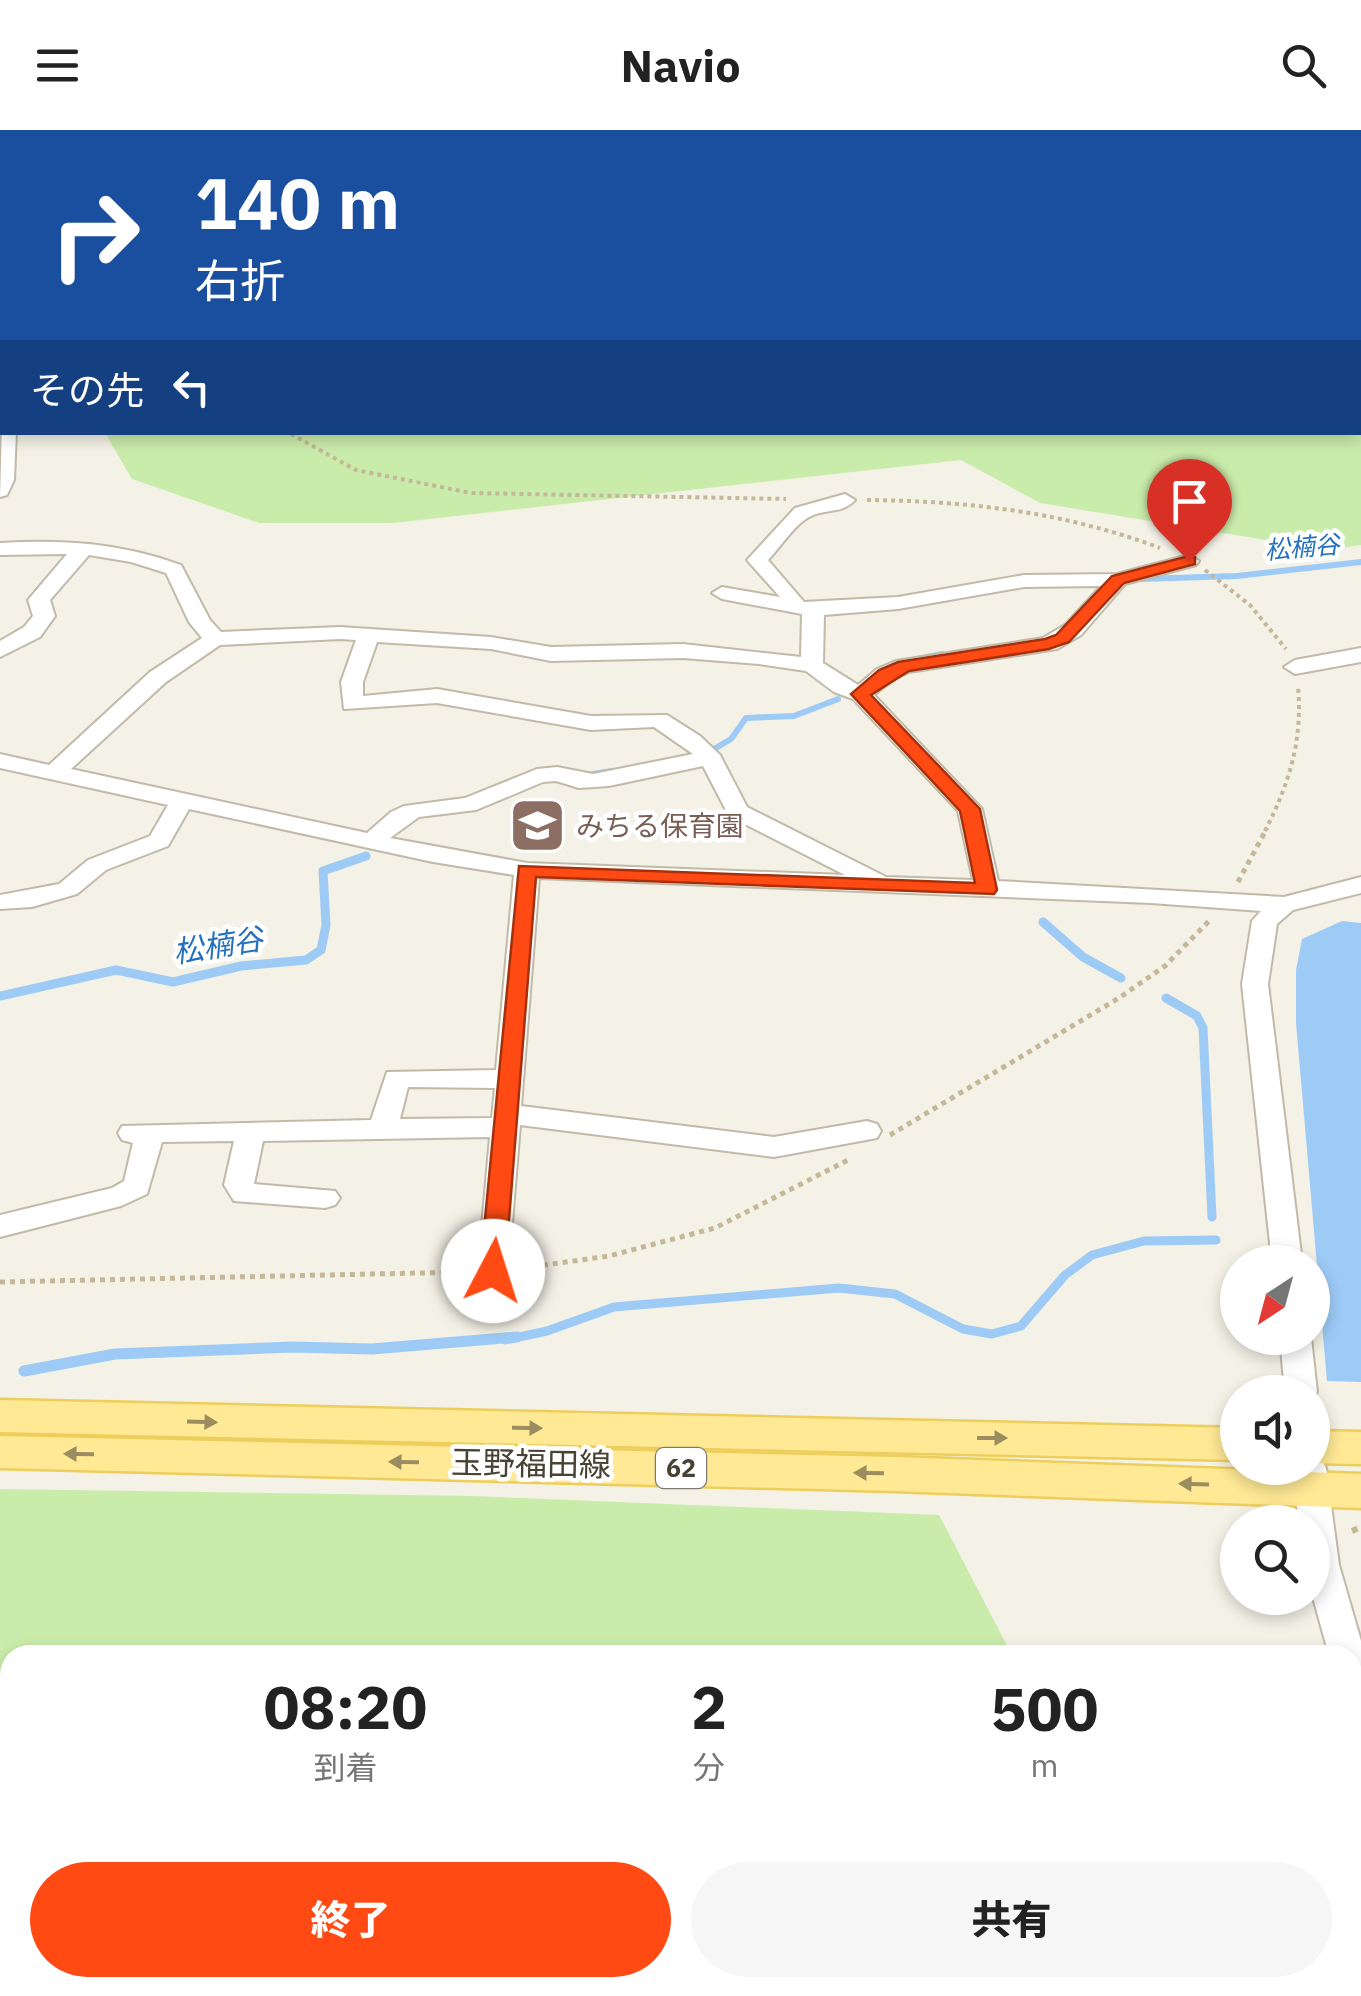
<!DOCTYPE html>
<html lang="ja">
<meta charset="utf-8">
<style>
:root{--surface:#fff;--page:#f6f6f6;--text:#222;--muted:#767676;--accent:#ff4a13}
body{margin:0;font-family:"IBM Plex Sans","Noto Sans JP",sans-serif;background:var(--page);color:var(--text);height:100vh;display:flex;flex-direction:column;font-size:38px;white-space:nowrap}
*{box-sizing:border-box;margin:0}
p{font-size:32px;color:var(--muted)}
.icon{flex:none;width:55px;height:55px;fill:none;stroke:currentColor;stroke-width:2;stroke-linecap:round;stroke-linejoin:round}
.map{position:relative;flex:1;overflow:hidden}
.sheet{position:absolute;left:0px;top:1515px;width:1362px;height:352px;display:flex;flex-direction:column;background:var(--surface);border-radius:30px 30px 0 0;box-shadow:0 5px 15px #0003}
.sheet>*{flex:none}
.guide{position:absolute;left:0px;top:0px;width:1362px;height:305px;box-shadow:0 5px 15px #0003;background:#1a4fa0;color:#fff;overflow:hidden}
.needle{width:65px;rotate:216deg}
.tools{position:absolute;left:1220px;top:1115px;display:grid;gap:20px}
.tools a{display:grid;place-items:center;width:110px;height:110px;border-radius:50%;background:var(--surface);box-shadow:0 5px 15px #0003;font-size:50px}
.pin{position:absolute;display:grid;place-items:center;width:85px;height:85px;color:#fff;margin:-102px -42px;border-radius:50% 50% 50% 0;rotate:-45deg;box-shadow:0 0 10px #0007}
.pin .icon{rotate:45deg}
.me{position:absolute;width:110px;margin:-55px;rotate:5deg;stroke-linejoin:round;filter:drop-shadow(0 0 8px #0008)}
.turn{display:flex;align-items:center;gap:35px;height:210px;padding:0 30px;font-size:45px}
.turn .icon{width:130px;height:130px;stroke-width:2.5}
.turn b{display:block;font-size:70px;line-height:85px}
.then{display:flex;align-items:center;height:95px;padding:0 30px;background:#0003;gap:20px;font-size:38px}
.eta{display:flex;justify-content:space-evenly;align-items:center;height:170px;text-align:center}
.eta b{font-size:60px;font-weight:800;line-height:70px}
.cta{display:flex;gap:20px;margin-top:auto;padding:20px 30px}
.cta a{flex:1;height:115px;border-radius:60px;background:var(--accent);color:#fff;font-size:40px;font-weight:800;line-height:115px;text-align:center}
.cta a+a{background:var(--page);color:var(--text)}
header{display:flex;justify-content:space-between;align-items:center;height:130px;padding:0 30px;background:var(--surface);font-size:45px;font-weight:800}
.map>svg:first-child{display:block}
.green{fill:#caecab}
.water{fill:#9dcbf6}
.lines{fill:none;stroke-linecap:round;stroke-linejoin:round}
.stream-far2{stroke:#9dcbf6;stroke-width:6}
.stream-far1{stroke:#9dcbf6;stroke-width:9}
.stream{stroke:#9dcbf6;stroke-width:11}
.river{fill:#9dcbf6;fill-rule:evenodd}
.minor-casing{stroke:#c1baa8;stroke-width:4}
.major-casing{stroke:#eece5b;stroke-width:5}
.highway-casing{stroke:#ebb42a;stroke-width:45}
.path-far3{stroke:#c4b898;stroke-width:2.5;stroke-dasharray:2.5 2.5;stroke-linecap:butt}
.path-far2{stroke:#c4b898;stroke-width:4;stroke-dasharray:4 4;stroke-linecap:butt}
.path-far1{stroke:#c4b898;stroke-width:5;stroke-dasharray:5 5;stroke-linecap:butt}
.path{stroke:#c4b898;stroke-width:6;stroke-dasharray:6 6;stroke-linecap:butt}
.minor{fill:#fff;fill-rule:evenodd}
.major{fill:#ffe995;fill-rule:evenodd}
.highway{stroke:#ffd967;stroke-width:40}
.oneway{fill:#9a8d60}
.route{fill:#ff4a13;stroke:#a6300c;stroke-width:2.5}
.labels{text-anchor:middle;stroke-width:9;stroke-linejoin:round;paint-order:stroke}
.far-water-label{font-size:25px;font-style:italic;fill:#2470bd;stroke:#fff}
.shield{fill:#fff;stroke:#7f7b72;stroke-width:2.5}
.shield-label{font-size:25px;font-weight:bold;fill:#484235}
.education-label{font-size:28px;fill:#785e54;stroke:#fff;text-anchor:start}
.water-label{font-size:30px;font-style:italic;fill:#2470bd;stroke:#fff}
.near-street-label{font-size:32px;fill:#484235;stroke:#fff}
</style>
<header><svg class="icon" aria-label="menu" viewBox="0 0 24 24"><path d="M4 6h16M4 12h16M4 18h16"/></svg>Navio<svg class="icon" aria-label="search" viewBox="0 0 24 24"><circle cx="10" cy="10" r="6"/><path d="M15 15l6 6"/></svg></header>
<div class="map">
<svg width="1361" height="1866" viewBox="0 0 1361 1866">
<rect width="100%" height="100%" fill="#f4f1e6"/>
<g class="green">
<polygon points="677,0 1361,0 1361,415 1327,420 1040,373 961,330 393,393 259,393 132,349 105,303 1360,302 1360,2 675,2"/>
<polygon points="0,1359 472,1366 939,1385 1012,1525 10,1525 10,1858 1352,1858 1353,1731 1361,1729 1361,1866 0,1866"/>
</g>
<polygon class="water" points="1342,791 1361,793 1361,1252 1327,1251 1296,893 1296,840 1302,809"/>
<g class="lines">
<g class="stream-far2">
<polyline points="1140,449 1237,446 1361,432"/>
<polyline points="894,534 942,524"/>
<polyline points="709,622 731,609 746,588 794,586 838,569"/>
<polyline points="593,644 612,641"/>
</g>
<g class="stream-far1">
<polyline points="1043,792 1083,827 1121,848"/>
<polyline points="0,866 116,840 173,852 241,836 306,830 321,820 326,795 323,741 366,726"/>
<polyline points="1166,868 1197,886 1203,898 1212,1087"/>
<polyline points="505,1210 547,1201 614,1177 839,1158 895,1164 963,1199 992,1204 1021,1196 1065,1145 1092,1125 1144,1111 1216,1110"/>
</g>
<polyline class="stream" points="24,1241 115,1224 292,1217 372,1219 517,1207"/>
<polygon class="river" points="2,241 2,262 0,263 0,242"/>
<defs>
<g id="minor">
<polygon points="31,0 50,0 51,2 32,2"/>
<polygon points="131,0 155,0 156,2 132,2"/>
<polygon points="2,115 2,125 0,126 0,116"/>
<polygon points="2,297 2,302 16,302 14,350 7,365 0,367"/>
<path d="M845,364L855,370C841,385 825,378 809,387C794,395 780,418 768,430L804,472L898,467L1024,445L1117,444L1189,425L1199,431L1196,435L1125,454L1081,505L1057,519L909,542L893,549L874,565L982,679L998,751L1284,767L1361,747V763L1293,780L1277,794L1268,854L1302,1132H1272L1242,854L1252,791L1261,781L1151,773L539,748L521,976L774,1007L867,991L877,994L881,1001L877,1008L774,1027L520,995L508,1141L504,1149L493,1152L482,1149L478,1141L490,1007L263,1011L254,1054L335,1061L340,1068L335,1075L325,1078L234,1071L224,1055L234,1011L162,1012L147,1064L121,1076L0,1107V1085L112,1058L124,1051L133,1013L122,1010L118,1003L122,996L371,990L387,942L496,940L514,745L433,732L189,679L168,716L106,740L77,764L32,777L0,779V765L59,754L88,730L150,706L168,675L0,638V624L49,635L150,542L202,508L189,492L166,443L131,432L89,425L50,470L55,486L40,507L0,527V511L24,497L33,486L28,470L67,424L0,425V413C62,409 122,413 181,435L210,490L221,502L340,497L491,507L551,517L683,514L801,527L802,484L722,469L712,463L722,457L780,467L747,430L795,378ZM1101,456L1065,495L1043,508L896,531L877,539L858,555L823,533L824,485L898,479L1024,457ZM340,509L356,510L341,552L344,579L437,573L591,600L654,597L693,624L593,644L557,637L537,639L465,668L404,676L391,682L367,703L71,639L166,552L220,515ZM377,512L491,519L551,531L683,528L759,534L806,541L834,562L853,569L958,681L973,750L886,747L747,677L720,625L700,606L667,585L591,586L437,559L363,566V552ZM703,636L729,686L845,745L527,733L390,708L419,687L476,680L543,652L556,651L579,658L609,656ZM408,957L495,958L492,988L400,989Z"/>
<polygon points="1361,518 1361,532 1295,544 1284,537 1295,530"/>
<polygon points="1280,1208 1311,1208 1317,1262 1312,1270 1312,1262 1285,1262"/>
<polygon points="1312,1326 1321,1329 1326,1338 1339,1435 1361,1511 1361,1582 1352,1579 1352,1525 1329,1525 1312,1464 1312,1392 1299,1392 1292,1338 1312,1338"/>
</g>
<g id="major">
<polygon points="2,56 2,68 0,69 0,57"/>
<polygon points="0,1270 1238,1298 1238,1330 0,1302"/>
<polygon points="1312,1301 1361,1302 1361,1334 1312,1333"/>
<polygon points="0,1306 895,1327 1361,1344 1361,1378 895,1361 0,1338"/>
</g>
<g id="highway">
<polyline points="354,2 359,0"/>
<polyline points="0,191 2,190"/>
</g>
</defs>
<use href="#minor" class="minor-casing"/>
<use href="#major" class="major-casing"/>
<use href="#highway" class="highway-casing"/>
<polyline class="path-far3" points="288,302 296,306"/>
<g class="path-far2">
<polyline points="291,304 356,340 471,363 786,369"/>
<path d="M867,370C969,371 1065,382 1160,418"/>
<polyline points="1205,440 1250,475 1286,519"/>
<path d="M1265,701C1289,654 1303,610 1298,557"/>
</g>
<g class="path-far1">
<polyline points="1238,752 1267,698"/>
<polyline points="890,1005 1119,868 1165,836 1211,789"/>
<polyline points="523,1138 609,1126 715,1098 850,1029"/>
<polyline points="0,1152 467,1142"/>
</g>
<polyline class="path" points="1352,1401 1361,1397"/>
<use href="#minor" class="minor"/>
<use href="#major" class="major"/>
<use href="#highway" class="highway"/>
</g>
<defs><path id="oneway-solid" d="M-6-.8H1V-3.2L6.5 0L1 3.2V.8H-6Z" transform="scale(2.5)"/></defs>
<g class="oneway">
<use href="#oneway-solid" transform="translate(202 1292) rotate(2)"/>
<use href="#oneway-solid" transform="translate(527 1298) rotate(1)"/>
<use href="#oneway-solid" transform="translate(992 1308)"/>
<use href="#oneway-solid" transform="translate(79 1324) rotate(-179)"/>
<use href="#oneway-solid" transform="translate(404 1332) rotate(-179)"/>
<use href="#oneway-solid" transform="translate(869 1343) rotate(-179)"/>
<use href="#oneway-solid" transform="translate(1194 1354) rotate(-178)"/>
</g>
<polygon class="route" points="1189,426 1195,427 1195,434 1124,453 1069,512 1049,519 909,541 871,565 980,679 997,760 994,764 536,747 505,1141 502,1147 484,1147 480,1141 519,736 975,753 960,681 851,564 879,540 898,532 1045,509 1056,505 1112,446"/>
<defs>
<symbol id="school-square" viewBox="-11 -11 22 22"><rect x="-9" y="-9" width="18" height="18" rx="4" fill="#8d6e63" stroke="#fff"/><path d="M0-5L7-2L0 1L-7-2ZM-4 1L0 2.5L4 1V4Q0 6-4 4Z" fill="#fff"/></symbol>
</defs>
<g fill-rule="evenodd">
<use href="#school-square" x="506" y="664" width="63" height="63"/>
</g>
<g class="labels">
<g class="far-water-label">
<text transform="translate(1302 417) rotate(-5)" y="9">松楠谷</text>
</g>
<rect class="shield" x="656" y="1318" width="50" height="40" rx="8"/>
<g class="shield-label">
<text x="681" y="1347">62</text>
</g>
<g class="education-label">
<text x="576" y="706">みちる保育園</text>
</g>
<g class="water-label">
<text transform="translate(218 816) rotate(-9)" y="10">松楠谷</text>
</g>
<g class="near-street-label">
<text transform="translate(531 1334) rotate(1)" y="11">玉野福田線</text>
</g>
</g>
</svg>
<div class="tools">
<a><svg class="needle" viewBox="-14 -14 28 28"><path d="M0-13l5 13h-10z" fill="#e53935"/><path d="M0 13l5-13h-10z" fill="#767676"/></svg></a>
<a><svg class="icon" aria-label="sound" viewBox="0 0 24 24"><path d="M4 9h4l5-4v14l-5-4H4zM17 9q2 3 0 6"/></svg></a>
<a><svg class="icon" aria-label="search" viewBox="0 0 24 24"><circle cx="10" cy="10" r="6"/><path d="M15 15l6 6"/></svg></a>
</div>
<div class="pin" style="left:1189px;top:431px;background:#d93025"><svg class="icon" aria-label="arrive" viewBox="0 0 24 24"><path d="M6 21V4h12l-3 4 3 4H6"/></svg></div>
<svg class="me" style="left:493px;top:1141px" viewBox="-20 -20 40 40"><circle r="19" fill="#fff"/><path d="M0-13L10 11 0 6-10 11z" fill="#ff4a13"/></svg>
<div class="guide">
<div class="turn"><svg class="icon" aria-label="right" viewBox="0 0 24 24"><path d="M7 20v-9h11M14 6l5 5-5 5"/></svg><div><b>140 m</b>右折</div></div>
<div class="then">その先<svg class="icon" aria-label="left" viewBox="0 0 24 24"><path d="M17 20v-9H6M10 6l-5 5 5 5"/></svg></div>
</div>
<section class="sheet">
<div class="eta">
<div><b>08:20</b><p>到着</p></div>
<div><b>2</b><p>分</p></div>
<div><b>500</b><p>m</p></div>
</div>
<div class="cta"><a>終了</a><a>共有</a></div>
</section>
</div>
